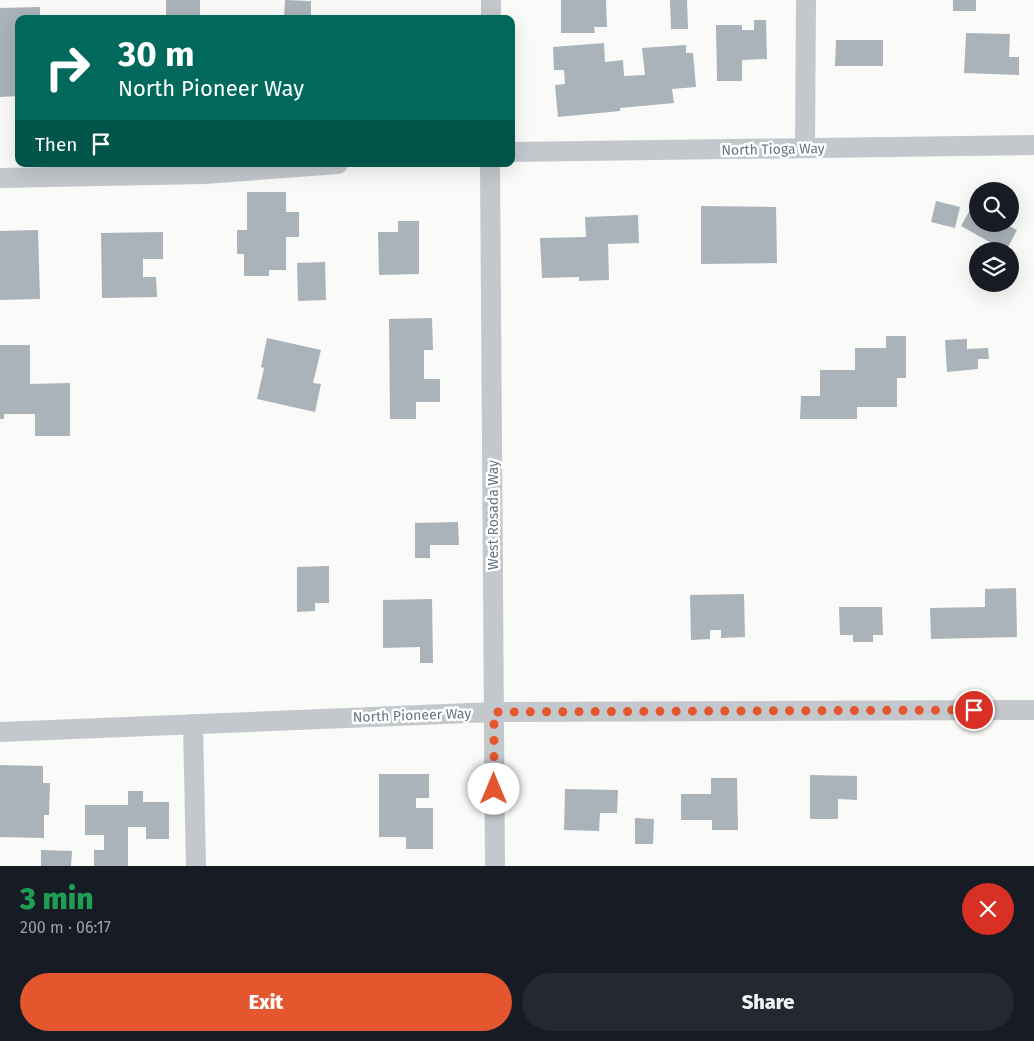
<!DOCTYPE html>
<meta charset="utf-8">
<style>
:root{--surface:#171b24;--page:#242831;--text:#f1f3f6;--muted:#9ea1a6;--accent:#e4572e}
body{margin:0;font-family:"Fira Sans",sans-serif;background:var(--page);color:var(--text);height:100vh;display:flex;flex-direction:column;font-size:19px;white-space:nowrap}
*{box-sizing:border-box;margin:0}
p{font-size:16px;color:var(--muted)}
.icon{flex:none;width:28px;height:28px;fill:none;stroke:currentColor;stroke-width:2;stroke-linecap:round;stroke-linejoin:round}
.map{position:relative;height:866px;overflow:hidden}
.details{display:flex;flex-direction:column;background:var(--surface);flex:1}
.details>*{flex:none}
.banner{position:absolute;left:15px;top:15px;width:500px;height:152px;border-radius:10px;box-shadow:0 5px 20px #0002;background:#00695c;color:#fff;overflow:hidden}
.buttons{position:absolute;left:969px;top:182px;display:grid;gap:10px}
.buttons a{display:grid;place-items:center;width:50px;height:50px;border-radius:50%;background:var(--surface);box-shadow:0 5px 20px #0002;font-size:25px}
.pin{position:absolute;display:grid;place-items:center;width:42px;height:42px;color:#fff;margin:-21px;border:2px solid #fff;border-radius:50%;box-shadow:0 1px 5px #0007}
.me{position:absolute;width:55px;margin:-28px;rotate:0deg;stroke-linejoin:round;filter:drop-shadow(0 0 4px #0008)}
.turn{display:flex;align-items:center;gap:18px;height:105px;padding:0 20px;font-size:22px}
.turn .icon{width:65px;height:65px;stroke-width:2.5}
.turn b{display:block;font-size:35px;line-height:42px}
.then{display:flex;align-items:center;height:48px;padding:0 20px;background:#0003;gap:10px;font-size:19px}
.round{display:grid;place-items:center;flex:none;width:52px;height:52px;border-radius:26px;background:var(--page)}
.summary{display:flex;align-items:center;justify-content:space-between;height:85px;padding:0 20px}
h1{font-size:30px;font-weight:800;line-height:38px;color:#1e9e55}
.cta{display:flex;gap:10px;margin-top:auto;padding:10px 20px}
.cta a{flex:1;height:58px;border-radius:30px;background:var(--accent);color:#fff;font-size:20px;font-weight:800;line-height:58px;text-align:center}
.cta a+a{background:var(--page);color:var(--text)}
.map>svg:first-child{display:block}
.building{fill:#aab3b9}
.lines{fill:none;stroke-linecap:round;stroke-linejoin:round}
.minor{stroke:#c3c8cc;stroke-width:20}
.route{stroke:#e4572e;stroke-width:9;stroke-dasharray:0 16.2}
.labels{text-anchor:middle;stroke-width:5;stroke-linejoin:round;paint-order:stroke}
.street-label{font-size:14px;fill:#657683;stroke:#fff}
</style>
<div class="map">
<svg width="1034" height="866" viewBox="0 0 1034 866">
<rect width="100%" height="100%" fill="#fafaf8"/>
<g class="building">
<polygon points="166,0 200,0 200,19 120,19 120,17 166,17"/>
<polygon points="285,0 311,1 311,19 284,19"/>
<polygon points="561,0 606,0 607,27 594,27 595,33 561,33"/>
<polygon points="670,0 687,0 688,29 671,29"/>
<rect x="953" y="0" width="23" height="11"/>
<polygon points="40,7 40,19 19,19 19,96 0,97 0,8"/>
<polygon points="754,20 766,20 767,59 742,60 742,81 717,81 716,25 742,25 742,30 754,30"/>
<polygon points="966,33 1010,34 1009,57 1019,57 1019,75 964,73"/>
<polygon points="836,40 883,40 883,66 835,66"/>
<polygon points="604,43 605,62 623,60 624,76 645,75 642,48 686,45 686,53 693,53 696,87 672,89 674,103 620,108 620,111 558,117 555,85 565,84 564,70 554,70 553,47"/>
<polygon points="247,192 286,192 286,212 299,212 299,237 286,237 286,270 269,270 269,276 244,276 244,254 237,254 237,230 247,230"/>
<polygon points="978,196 978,224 1005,224 1017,230 1006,251 961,226"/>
<polygon points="936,201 960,207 955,228 931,222"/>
<polygon points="701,206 776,207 777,263 701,264"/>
<polygon points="638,215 639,243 608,244 609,280 579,281 579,277 542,278 540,238 586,237 585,217"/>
<polygon points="398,221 419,221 419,274 379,275 378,232 398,232"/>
<polygon points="38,230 40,299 0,300 0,231"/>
<polygon points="163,232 163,259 143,259 143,277 156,277 157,297 102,298 101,233"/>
<polygon points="325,262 326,300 298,301 297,263"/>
<polygon points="432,318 433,350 424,350 424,379 440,379 440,402 416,402 416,419 390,419 389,319"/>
<polygon points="886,336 906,336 906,378 897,378 897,407 857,407 857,419 800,419 801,396 820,396 820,370 855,370 855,348 886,348"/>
<polygon points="267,338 321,350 313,383 321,384 315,412 257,399 264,368 261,367"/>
<polygon points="967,339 967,349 988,348 989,359 978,359 978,369 947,372 945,340"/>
<polygon points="0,345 30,345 30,384 70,383 70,436 35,436 35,414 4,414 4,419 0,419"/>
<polygon points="458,522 459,545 430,545 430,558 415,558 415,523"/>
<polygon points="329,566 329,603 315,603 315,611 297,612 297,567"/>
<polygon points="1016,588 1017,637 931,639 930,608 985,607 985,589"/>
<polygon points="744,594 745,637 721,638 721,630 710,630 710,639 691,640 690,595"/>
<polygon points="432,599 433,663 420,663 420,647 383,648 383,600"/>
<polygon points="839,607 882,607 883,635 873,635 873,642 853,642 853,635 840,635"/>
<polygon points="0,765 43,766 43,783 50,783 49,815 44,815 44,838 0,837"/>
<polygon points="379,774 429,774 429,798 416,798 416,808 433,808 433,849 406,849 406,837 379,837"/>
<polygon points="810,775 857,776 857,800 838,799 838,819 810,819"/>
<polygon points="711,778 737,778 738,830 712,830 712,820 681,820 681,794 711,794"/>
<polygon points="565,789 618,790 617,813 600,813 599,831 564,830"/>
<polygon points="128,791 143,791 143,802 169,802 169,839 146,839 146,827 128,827 128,866 94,866 94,850 104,850 104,835 85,835 85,805 128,805"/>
<polygon points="635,818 654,819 653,844 635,844"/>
<polygon points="41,850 72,851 71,866 41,866"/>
</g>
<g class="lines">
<g class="minor">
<polyline points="491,19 491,0"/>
<polyline points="805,148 806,0"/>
<polyline points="511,152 1034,145"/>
<polyline points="490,164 495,866"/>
<polyline points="0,178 204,174 338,164"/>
<polyline points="193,724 196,866"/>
<polyline points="0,732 494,712 1034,710"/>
</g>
</g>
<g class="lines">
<polyline class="route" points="494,789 494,712 974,710"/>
</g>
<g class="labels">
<g class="street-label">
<text transform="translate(773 149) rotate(-1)" y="5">North Tioga Way</text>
<text transform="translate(493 515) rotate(-90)" y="5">West Rosada Way</text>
<text transform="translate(412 715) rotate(-2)" y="5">North Pioneer Way</text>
</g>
</g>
</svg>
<div class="buttons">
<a><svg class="icon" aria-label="search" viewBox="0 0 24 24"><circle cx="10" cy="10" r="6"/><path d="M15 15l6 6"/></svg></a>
<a><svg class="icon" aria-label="layers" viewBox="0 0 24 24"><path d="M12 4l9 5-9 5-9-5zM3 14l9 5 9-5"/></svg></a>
</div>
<div class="pin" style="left:974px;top:710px;background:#d93025"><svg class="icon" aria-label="arrive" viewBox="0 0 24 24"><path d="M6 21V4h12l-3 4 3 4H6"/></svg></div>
<svg class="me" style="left:494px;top:789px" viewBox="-20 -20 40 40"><circle r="19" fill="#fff"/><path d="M0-13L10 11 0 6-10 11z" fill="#e4572e"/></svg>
<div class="banner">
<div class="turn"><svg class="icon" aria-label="right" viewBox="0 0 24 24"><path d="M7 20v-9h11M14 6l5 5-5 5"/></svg><div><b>30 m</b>North Pioneer Way</div></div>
<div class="then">Then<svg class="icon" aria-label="arrive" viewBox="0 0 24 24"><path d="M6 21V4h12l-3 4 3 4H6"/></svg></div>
</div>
</div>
<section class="details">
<div class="summary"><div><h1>3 min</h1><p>200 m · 06:17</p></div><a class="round" style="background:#d93025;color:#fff"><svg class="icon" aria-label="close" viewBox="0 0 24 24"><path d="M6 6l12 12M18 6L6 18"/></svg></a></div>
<div class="cta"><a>Exit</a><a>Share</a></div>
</section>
